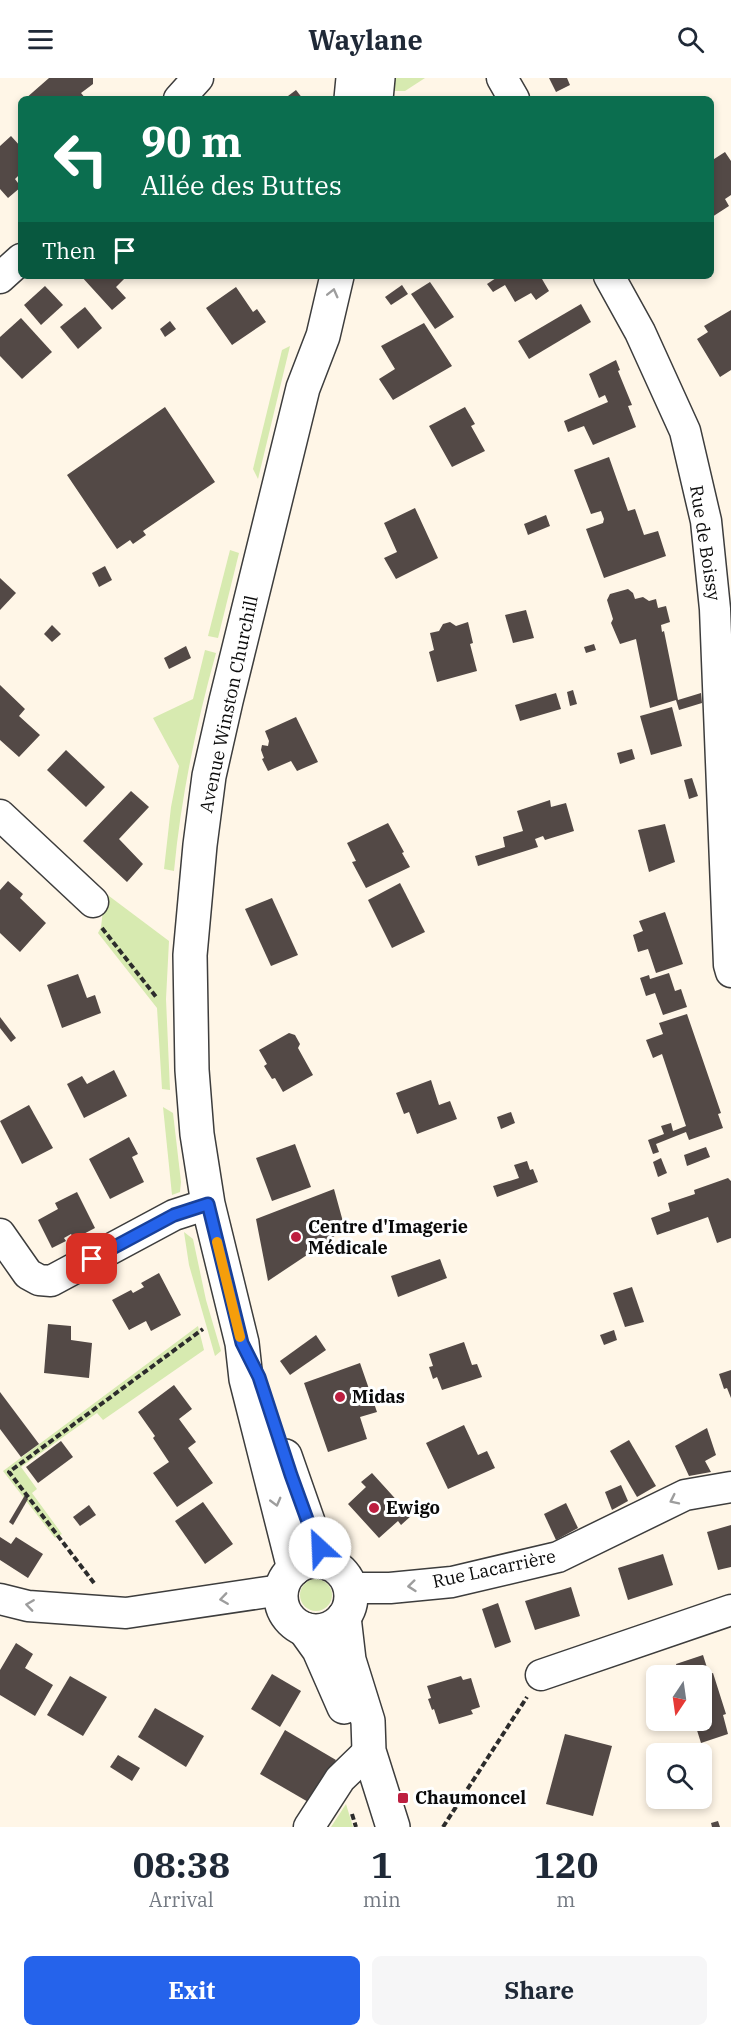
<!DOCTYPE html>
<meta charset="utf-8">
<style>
:root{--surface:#fff;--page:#f6f6f7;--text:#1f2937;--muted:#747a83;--accent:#2563eb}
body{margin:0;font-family:"IBM Plex Serif",serif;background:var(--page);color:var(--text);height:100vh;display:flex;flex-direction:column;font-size:22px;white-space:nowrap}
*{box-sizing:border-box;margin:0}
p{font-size:20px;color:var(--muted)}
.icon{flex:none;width:33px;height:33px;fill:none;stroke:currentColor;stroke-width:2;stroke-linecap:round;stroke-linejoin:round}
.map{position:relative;height:1749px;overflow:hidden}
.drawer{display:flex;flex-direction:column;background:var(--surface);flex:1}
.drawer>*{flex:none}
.guide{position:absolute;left:18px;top:18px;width:696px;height:183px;border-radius:9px;box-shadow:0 3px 9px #0003;background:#0b6e4f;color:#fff;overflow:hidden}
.needle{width:39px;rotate:193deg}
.controls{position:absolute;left:646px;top:1587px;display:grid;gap:12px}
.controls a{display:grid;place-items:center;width:66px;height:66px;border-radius:9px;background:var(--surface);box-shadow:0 3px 9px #0003;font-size:30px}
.pin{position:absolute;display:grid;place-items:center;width:51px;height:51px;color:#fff;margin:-26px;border-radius:12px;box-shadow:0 3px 9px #0006}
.me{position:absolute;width:66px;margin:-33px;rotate:335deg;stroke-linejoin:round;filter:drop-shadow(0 0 4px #0008)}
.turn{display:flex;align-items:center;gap:21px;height:126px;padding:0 24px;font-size:27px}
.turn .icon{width:78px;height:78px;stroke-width:2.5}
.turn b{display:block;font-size:42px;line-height:51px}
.then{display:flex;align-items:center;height:57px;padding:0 24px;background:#0003;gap:12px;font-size:22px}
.eta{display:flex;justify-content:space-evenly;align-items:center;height:102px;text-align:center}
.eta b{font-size:36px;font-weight:700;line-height:42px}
.button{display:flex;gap:12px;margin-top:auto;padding:12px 24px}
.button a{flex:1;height:69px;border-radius:9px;background:var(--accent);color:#fff;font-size:24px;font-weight:700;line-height:69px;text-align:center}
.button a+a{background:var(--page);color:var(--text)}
header{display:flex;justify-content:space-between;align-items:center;height:78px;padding:0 24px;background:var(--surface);font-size:27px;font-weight:700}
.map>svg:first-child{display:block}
.green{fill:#d7eab0}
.building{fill:#534946}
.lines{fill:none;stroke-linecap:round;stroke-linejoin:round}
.minor-casing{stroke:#3d3d3d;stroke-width:33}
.tertiary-casing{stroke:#3d3d3d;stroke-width:36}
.path{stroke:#2c2c2c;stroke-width:4;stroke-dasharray:6 3;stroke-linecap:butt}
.minor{stroke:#fff;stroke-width:30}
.tertiary{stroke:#fff;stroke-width:33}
.oneway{stroke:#9d9d9d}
.route-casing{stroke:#184099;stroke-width:15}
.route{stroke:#2563eb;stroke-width:10}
.slow{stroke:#f59e0b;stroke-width:10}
.poi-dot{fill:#bd1f40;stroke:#fff;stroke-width:2}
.labels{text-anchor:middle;stroke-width:6;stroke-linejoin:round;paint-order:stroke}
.street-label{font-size:18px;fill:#0a0a0a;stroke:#fff}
.poi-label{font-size:18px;font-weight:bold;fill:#0a0a0a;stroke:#fff;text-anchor:start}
</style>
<header><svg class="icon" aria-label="menu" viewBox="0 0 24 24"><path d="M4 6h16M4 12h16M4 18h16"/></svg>Waylane<svg class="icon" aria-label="search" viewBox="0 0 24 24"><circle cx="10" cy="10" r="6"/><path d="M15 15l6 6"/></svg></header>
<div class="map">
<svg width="731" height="1749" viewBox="0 0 731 1749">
<rect width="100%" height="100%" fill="#fff6e7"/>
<g class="green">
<polygon points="385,0 425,0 405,13 392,13"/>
<polygon points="290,268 258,401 253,391 282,272"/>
<polygon points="230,472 239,475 218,560 208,558"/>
<path d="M205,572L216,575C196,647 181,719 174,793L164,791L171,729L179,688L153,640L193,621Z"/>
<polygon points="105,815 169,863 166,921 170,1012 162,1011 157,930 98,855 101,849"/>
<polygon points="163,1029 173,1035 181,1104 180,1114 172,1117"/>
<polygon points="184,1154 193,1161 206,1222 221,1273 215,1278 189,1187"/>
<polygon points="198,1248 204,1272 103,1342 97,1335 21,1389 37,1411 32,1415 62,1456 55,1460 3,1393"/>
<circle cx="316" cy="1517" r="16"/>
<polygon points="346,1726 353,1749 331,1749"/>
</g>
<g class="building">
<polygon points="49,0 93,0 93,6 81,15 86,21 25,21"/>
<polygon points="549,0 567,0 570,7 556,14"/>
<polygon points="296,12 303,21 284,21"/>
<polygon points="11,58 21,69 21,95 15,101 21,109 8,120 0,111 0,68"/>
<polygon points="725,74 731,83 731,117 725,121 729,128 712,139 711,83"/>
<polygon points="81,198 127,198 116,209 126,220 112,232"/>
<polygon points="499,198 548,198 542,201 549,213 536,222 531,215 515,224 505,207 493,214 487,206"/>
<polygon points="430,204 454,239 435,251 411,216"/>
<polygon points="402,207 408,216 391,227 385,219"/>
<polygon points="45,208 63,227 41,247 24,227"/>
<polygon points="236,209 253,234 257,231 266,244 232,267 206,230"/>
<polygon points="581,226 591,244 529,281 518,263"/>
<polygon points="85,229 102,250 78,271 60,249"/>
<polygon points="731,232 731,292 720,299 697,261 708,254 704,248"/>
<polygon points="21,240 52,274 22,301 0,278 0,259"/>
<polygon points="170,243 176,251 165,259 160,251"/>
<polygon points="424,245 452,288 393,322 379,301 395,291 381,268"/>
<polygon points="616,282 620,292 618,293 632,327 628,328 636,349 593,367 584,348 568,354 564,343 608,324 605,317 599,320 589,296"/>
<polygon points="165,329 215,404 143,453 146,457 133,466 130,462 117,471 67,397"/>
<polygon points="465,329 475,346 471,348 485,373 452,389 429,348"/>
<polygon points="609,379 628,433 635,431 644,457 658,453 666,478 604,500 586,451 603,445 604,441 601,433 591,436 574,392"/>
<polygon points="415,430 438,480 396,501 384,480 397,474 384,445"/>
<polygon points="546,437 550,448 528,457 524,446"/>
<polygon points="105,488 112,502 99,509 92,495"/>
<polygon points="0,500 16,515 0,532"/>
<polygon points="628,511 633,515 635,521 643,519 649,523 656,521 658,530 666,528 670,544 661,547 662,554 664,553 678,622 701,615 702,625 679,632 676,622 650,630 636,561 620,566 611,545 613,541 607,522 610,516"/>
<polygon points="526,532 534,560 513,565 505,537"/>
<polygon points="450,544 456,548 468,544 473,565 470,566 477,593 437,604 429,574 434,572 430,555 439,553 443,546"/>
<polygon points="52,547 61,556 52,564 44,556"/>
<polygon points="594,566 596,572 586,575 584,569"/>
<polygon points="186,568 191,580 169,591 164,580"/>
<polygon points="0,607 25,631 19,638 40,657 19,679 0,662"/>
<polygon points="573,612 577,626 570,628 567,614"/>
<polygon points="556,615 561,631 520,643 515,627"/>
<polygon points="672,629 682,668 651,677 640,638"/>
<polygon points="296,639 318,684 297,693 291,683 268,693 262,681 264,680 261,672 262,667 268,668 269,663 265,653"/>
<polygon points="632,671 635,681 620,686 617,675"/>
<polygon points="66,672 105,709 86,729 47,692"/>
<polygon points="692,700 698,718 689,721 684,702"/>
<polygon points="131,713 149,729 119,761 143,786 127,804 83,763"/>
<polygon points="550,722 551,729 566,725 574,753 545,762 543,758 535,761 538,769 478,788 475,778 505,769 503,759 523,753 517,733"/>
<polygon points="388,745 404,774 402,775 410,789 366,810 352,784 356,783 347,765"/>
<polygon points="665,746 675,784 649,794 638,752"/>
<polygon points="8,803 23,816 20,820 46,845 20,874 0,855 0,812"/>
<polygon points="400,805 425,854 392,870 368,822"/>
<polygon points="272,820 298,877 271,888 245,831"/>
<polygon points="665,834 683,886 656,895 648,871 638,874 633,857 643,853 639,843"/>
<polygon points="669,895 675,913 681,911 687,929 663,937 655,915 646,918 640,900 649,897 650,901"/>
<polygon points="78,896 87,920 95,917 101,935 62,950 47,907"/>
<polygon points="687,936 721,1035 718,1036 723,1050 689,1062 686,1054 656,1066 659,1074 653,1076 648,1062 664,1056 661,1048 671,1045 673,1053 686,1048 662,976 653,980 646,962 663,956 659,945"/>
<polygon points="0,939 16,960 11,964 0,950"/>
<polygon points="289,955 295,957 300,966 298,970 313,997 283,1014 275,1000 272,1001 264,988 267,986 259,972"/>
<polygon points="114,992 127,1018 84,1040 67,1006 82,998 87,1006"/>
<polygon points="431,1002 439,1027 450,1023 457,1041 417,1056 409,1034 404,1036 396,1015"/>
<polygon points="29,1027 53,1070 22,1086 0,1043"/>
<polygon points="511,1034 515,1045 501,1051 497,1039"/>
<polygon points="129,1059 138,1076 132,1079 144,1104 110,1121 89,1081"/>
<polygon points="295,1066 311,1109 272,1123 256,1080"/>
<polygon points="706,1069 710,1079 687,1088 684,1077"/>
<polygon points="661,1080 667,1095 658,1099 653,1084"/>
<polygon points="527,1083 530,1092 533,1091 538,1104 497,1119 493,1108 519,1100 514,1087"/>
<polygon points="728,1100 731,1103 731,1160 717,1165 708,1139 657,1157 651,1140 670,1133 668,1125 695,1116 694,1112"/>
<polygon points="334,1111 345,1151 321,1167 323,1170 321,1171 319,1169 268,1203 256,1141"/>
<polygon points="77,1114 95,1150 74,1161 71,1156 64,1160 66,1163 52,1170 38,1142 58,1131 55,1125"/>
<polygon points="440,1181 447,1200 398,1219 391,1198"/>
<polygon points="159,1195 181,1237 151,1253 146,1243 129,1252 112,1222 131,1212 133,1215 144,1209 141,1205"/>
<polygon points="632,1209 644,1244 625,1249 613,1215"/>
<polygon points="48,1246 71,1248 71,1262 92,1265 89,1300 44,1295"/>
<polygon points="614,1252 617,1262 604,1267 600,1257"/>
<polygon points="316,1257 326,1272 290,1297 280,1283"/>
<polygon points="464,1264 472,1287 477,1286 482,1299 442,1312 437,1299 433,1301 429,1289 433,1288 429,1276"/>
<polygon points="360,1285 377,1334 360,1339 367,1361 328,1374 304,1305"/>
<polygon points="731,1292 731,1320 727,1310 724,1311 719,1296"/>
<polygon points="174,1307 192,1331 179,1341 196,1364 188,1370 213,1405 177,1429 153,1395 169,1384 153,1360 155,1358 138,1334"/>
<polygon points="0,1314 39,1366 21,1379 0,1351"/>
<polygon points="464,1347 478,1377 487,1373 495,1390 448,1411 426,1365"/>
<polygon points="707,1350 716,1377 705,1383 711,1394 689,1398 675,1368"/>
<polygon points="629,1362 656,1408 637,1419 610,1373"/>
<polygon points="61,1363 73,1379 38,1405 26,1389"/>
<polygon points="372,1395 411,1438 401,1447 398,1443 379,1460 348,1426 366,1409 361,1404"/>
<polygon points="621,1407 628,1423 612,1432 605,1414"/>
<polygon points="25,1417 28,1421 13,1447 9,1444"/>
<polygon points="203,1424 233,1466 205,1486 175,1443"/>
<polygon points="566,1425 578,1450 556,1462 544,1436"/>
<polygon points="89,1427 96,1437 80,1448 73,1439"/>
<polygon points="731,1447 731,1489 718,1492 707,1454"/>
<polygon points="0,1459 11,1466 16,1459 43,1476 28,1500 0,1482"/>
<polygon points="663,1476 673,1507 628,1522 618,1490"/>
<polygon points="571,1509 580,1538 535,1552 525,1523"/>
<polygon points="498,1525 511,1564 495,1570 482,1531"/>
<polygon points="16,1565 33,1576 25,1590 53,1607 35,1638 0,1617 0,1592"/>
<polygon points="703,1577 709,1596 713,1595 726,1636 723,1637 728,1656 701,1665 695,1646 691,1648 690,1642 702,1642 702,1598 679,1598 676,1586"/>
<polygon points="272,1596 301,1613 280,1649 251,1631"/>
<polygon points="70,1598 107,1619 83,1658 47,1637"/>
<polygon points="461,1598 463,1602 471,1600 480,1629 471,1632 473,1636 439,1646 434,1631 432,1632 428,1621 431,1620 427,1608"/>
<polygon points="155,1630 204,1658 186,1689 138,1659"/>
<polygon points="285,1652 336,1682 310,1725 260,1696"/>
<polygon points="565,1656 612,1668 593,1738 546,1726"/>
<polygon points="118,1677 140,1690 132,1703 110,1689"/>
<polygon points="718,1743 720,1749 712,1749 711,1745"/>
</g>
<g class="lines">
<defs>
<g id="minor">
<polyline points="502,0 514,21"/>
<polyline points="179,21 198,0"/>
<polyline points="609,198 640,254 685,353 706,443 715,531 729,887 731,894"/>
<polyline points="0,200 21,181"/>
<polyline points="0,737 93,824"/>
<polyline points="0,1156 28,1196 39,1202 51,1203 174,1137 208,1126"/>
<polyline points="351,1510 390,1510 452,1504 558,1479 685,1417 731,1409"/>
<polyline points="0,1521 28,1528 126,1535 281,1512"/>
<polyline points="541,1597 731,1532"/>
<polyline points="309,1749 340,1701 369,1673"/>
</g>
<g id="tertiary">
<polyline points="351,21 353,0"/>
<polyline points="376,21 378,0"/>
<polyline points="285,1378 312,1455 327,1485"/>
<circle cx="316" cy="1518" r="35"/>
<polyline points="294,1491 246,1301 242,1265 208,1126 197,1056 192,992 190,877 200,767 209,698 226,623 303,310 323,258 337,198"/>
<polyline points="344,1539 349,1582 368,1643 369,1673 393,1749"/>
<polyline points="304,1551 319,1572 344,1629"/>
</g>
</defs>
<use href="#minor" class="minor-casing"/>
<use href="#tertiary" class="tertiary-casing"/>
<g class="path">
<polyline points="102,850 157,920"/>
<polyline points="94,1505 9,1394 203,1251"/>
<polyline points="352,1736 356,1749"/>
<polyline points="443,1749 527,1619"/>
</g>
<use href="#minor" class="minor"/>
<use href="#tertiary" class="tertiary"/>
</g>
<defs><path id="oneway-chevron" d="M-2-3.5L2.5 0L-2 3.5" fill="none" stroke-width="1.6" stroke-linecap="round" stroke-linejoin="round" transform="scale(1.5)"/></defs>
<g class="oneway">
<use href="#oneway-chevron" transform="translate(333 215) rotate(-76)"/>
<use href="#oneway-chevron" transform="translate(674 1422) rotate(154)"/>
<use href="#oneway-chevron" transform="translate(276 1424) rotate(75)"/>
<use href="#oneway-chevron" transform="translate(412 1508) rotate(174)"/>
<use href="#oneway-chevron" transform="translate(224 1521) rotate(172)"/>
<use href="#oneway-chevron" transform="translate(30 1527) rotate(-172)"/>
</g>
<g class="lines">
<defs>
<polyline id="route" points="92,1181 174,1137 208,1126 242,1265 259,1299 291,1397 312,1455 320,1470"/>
</defs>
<use href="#route" class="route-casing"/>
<use href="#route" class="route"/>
<polyline class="slow" points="217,1164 240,1259"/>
</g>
<g class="poi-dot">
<circle cx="296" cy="1159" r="6"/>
<circle cx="340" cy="1319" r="6"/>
<circle cx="374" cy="1430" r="6"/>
<rect x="397" y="1714" width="12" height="12" rx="3"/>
</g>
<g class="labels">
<g class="street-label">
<text transform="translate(705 465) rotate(81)" y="6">Rue de Boissy</text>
<text transform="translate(229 626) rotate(-78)" y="6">Avenue Winston Churchill</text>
<text transform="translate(494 1491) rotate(-12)" y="6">Rue Lacarrière</text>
</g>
<g class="poi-label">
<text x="308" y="1155">Centre d'Imagerie<tspan x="308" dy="21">Médicale</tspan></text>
<text x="352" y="1325">Midas</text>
<text x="386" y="1436">Ewigo</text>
<text x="415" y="1726">Chaumoncel</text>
</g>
</g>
</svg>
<div class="controls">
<a><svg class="needle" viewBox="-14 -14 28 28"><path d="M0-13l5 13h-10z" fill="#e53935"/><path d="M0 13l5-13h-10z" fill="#747a83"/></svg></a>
<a><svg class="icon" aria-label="search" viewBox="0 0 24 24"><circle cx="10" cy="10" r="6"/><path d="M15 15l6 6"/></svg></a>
</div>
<div class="pin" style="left:92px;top:1181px;background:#d93025"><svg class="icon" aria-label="arrive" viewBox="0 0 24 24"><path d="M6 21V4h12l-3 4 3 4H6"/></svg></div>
<svg class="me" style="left:320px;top:1470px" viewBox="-20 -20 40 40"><circle r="19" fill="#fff"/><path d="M0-13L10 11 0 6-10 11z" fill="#2563eb"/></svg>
<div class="guide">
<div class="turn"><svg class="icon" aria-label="left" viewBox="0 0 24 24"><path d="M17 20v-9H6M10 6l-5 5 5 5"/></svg><div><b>90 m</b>Allée des Buttes</div></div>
<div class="then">Then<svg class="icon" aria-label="arrive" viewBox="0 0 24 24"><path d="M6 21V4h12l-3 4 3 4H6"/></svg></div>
</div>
</div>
<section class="drawer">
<div class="eta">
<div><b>08:38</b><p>Arrival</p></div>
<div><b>1</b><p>min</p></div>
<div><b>120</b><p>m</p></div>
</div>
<div class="button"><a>Exit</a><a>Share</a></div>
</section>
